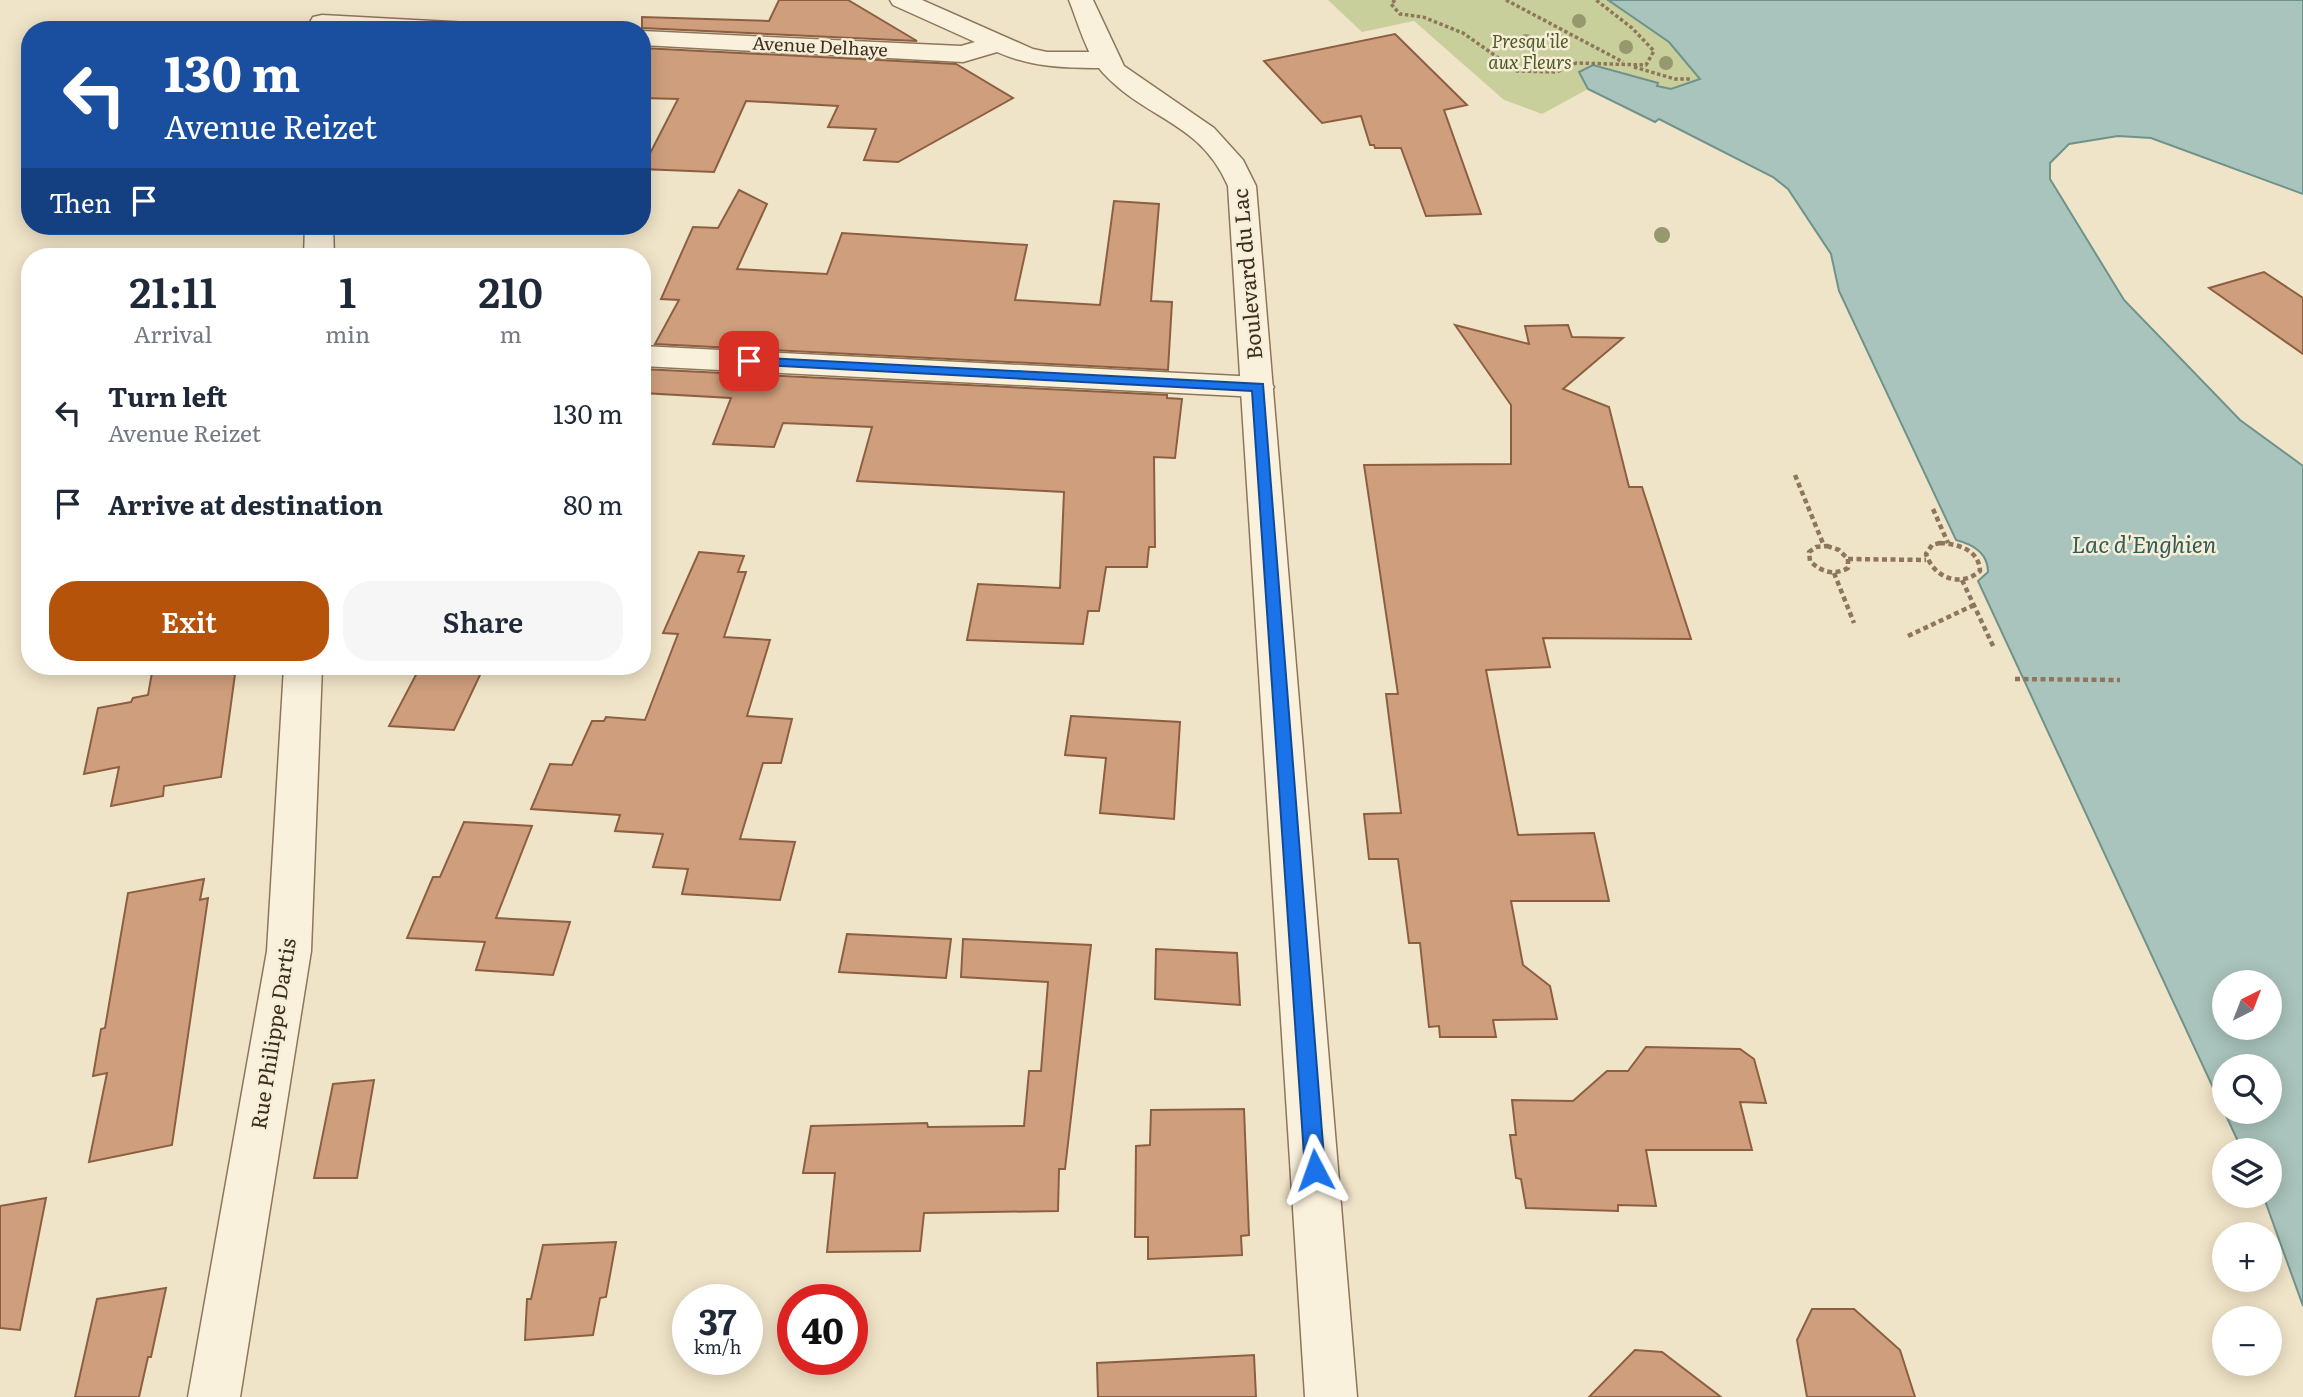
<!DOCTYPE html>
<meta charset="utf-8">
<style>
:root{--surface:#fff;--page:#f6f6f7;--text:#1f2937;--muted:#747a83;--accent:#b45309}
body{margin:0;font-family:Literata,serif;background:var(--page);color:var(--text);height:100vh;display:flex;flex-direction:column;font-size:26px;white-space:nowrap}
*{box-sizing:border-box;margin:0}
p{font-size:23px;color:var(--muted)}
.icon{flex:none;width:38px;height:38px;fill:none;stroke:currentColor;stroke-width:2;stroke-linecap:round;stroke-linejoin:round}
.map{position:relative;flex:1;overflow:hidden}
.drawer{position:absolute;left:21px;top:248px;width:630px;height:427px;display:flex;flex-direction:column;background:var(--surface);border-radius:28px;box-shadow:0 4px 18px #0003}
.drawer>*{flex:none}
.banner{position:absolute;left:21px;top:21px;width:630px;height:214px;border-radius:28px;box-shadow:0 4px 18px #0003;background:#1a4fa0;color:#fff;overflow:hidden}
.needle{width:46px;rotate:42deg}
.buttons{position:absolute;left:2212px;top:970px;display:grid;gap:14px}
.buttons a{display:grid;place-items:center;width:70px;height:70px;border-radius:50%;background:var(--surface);box-shadow:0 4px 18px #0003;font-size:35px}
.speed{position:absolute;left:672px;top:1284px;display:flex;gap:14px;font-size:35px;font-weight:700;text-align:center}
.speed>*{display:grid;place-content:center;width:91px;height:91px;border-radius:50%;background:var(--surface);box-shadow:0 4px 18px #0003;line-height:1}
.speed small{font-size:18px;font-weight:400}
.speed .limit{border:10px solid #d22;background:#fff;color:#111}
.pin{position:absolute;display:grid;place-items:center;width:60px;height:60px;color:#fff;margin:-30px;border-radius:14px;box-shadow:0 4px 10px #0006}
.me{position:absolute;width:77px;margin:-38px;rotate:356deg;stroke-linejoin:round;filter:drop-shadow(0 0 5px #0008)}
.turn{display:flex;align-items:center;gap:24px;height:147px;padding:0 28px;font-size:32px}
.turn .icon{width:91px;height:91px;stroke-width:2.5}
.turn b{display:block;font-size:49px;line-height:60px}
.then{display:flex;align-items:center;height:66px;padding:0 28px;background:#0003;gap:14px;font-size:26px}
.eta{display:flex;justify-content:space-evenly;align-items:center;height:119px;text-align:center}
.eta b{font-size:42px;font-weight:600;line-height:49px}
.primary-button{display:flex;gap:14px;margin-top:auto;padding:14px 28px}
.primary-button a{flex:1;height:80px;border-radius:28px;background:var(--accent);color:#fff;font-size:28px;font-weight:600;line-height:80px;text-align:center}
.primary-button a+a{background:var(--page);color:var(--text)}
ul{padding:0;list-style:none}
li{display:flex;align-items:center;gap:21px;height:91px;padding:0 28px}
li div{flex:1}
li b{display:block;font-size:26px}
li em{font-style:normal}
.map>svg:first-child{display:block}
.green{fill:#c9cf9b}
.water{fill:#a9c4bc;stroke:#6f938a;stroke-width:2;fill-rule:evenodd}
.building{fill:#cf9f7d;stroke:#8d5f41;stroke-width:2}
.lines{fill:none;stroke-linecap:round;stroke-linejoin:round}
.minor-casing{stroke:#8d765c;stroke-width:3}
.tertiary-casing{stroke:#8d765c;stroke-width:3}
.path-far1{stroke:#8d765c;stroke-width:3.5;stroke-dasharray:3.5 2.5;stroke-linecap:butt}
.path{stroke:#8d765c;stroke-width:4.5;stroke-dasharray:5 3.5;stroke-linecap:butt}
.minor{fill:#faf1dc;fill-rule:evenodd}
.tertiary{fill:#faf1dc;fill-rule:evenodd}
.tree{fill:#96986f}
.route{fill:#1a73e8;stroke:#114b97;stroke-width:2}
.labels{text-anchor:middle;stroke-width:5;stroke-linejoin:round;paint-order:stroke}
.far-park-label{font-size:18px;font-style:italic;fill:#4d5a26;stroke:#f7eed8}
.far-street-label{font-size:18px;fill:#3d2e20;stroke:#f7eed8}
.street-label{font-size:21px;fill:#3d2e20;stroke:#f7eed8}
.water-label{font-size:23px;font-style:italic;fill:#2f5d5a;stroke:#f7eed8}
</style>
<div class="map">
<svg width="2303" height="1397" viewBox="0 0 2303 1397">
<rect width="100%" height="100%" fill="#f0e4c8"/>
<polygon class="green" points="1328,0 1608,0 1669,42 1701,79 1671,89 1657,86 1657,83 1592,66 1579,72 1588,89 1542,114 1504,100 1414,21 1362,32"/>
<path class="water" d="M1608,0H2303V194L2151,138L2118,136L2069,144L2050,163V179L2124,300L2240,420L2303,466V1306L2263,1195H2270V1150H2242L1978,581L1988,572C1988,553 1972,544 1956,540L1839,291L1831,254L1788,189L1773,177L1659,119L1655,122L1588,89L1579,72L1593,65L1658,83L1657,86L1671,89L1700,79L1669,42ZM2224,982H2270V1027H2224ZM2224,1066H2270V1111H2224Z"/>
<g class="building">
<polygon points="779,0 848,0 917,41 642,28 642,17 769,21"/>
<polygon points="1395,34 1467,105 1444,110 1481,214 1426,216 1401,148 1375,148 1374,145 1370,145 1361,116 1322,123 1264,61"/>
<polygon points="642,48 956,64 1013,98 898,162 864,160 876,129 828,127 838,106 746,101 714,172 642,169 678,99 642,98"/>
<polygon points="739,190 767,204 737,269 827,274 842,233 1027,245 1015,300 1100,305 1114,201 1159,204 1151,301 1172,302 1168,370 655,344 679,300 661,299 693,227 718,228"/>
<polygon points="2264,272 2303,298 2303,354 2209,288"/>
<polygon points="1455,325 1529,344 1525,326 1568,325 1572,337 1623,338 1563,389 1609,407 1629,487 1642,487 1691,639 1543,638 1550,667 1486,670 1518,835 1594,833 1609,901 1511,901 1523,965 1550,986 1557,1019 1493,1020 1496,1037 1440,1037 1439,1026 1429,1027 1420,943 1409,943 1398,859 1369,859 1364,814 1401,813 1386,694 1398,694 1364,465 1511,464 1511,405"/>
<polygon points="642,369 1167,395 1167,398 1182,399 1175,458 1154,457 1155,547 1149,547 1147,567 1106,567 1099,611 1088,611 1083,644 967,640 978,584 1060,588 1064,492 857,481 872,427 783,423 774,447 713,444 731,398 642,393"/>
<polygon points="699,552 744,556 738,572 746,572 724,637 770,640 747,716 792,719 781,763 763,763 740,839 795,842 780,900 682,894 688,869 653,867 663,834 615,831 620,815 531,809 550,764 572,765 592,721 604,721 606,717 645,720 678,634 663,633"/>
<polygon points="153,667 236,667 221,777 164,786 163,796 111,806 119,767 84,774 98,708 131,702 133,698 148,695"/>
<polygon points="419,669 481,673 454,730 389,726"/>
<polygon points="1071,716 1180,722 1174,819 1100,813 1106,758 1065,755"/>
<polygon points="464,822 532,826 496,918 570,922 553,975 476,970 485,942 407,938 433,877 440,877"/>
<polygon points="204,879 200,900 208,898 172,1145 89,1162 107,1073 93,1076 101,1029 105,1028 128,893"/>
<polygon points="847,934 951,939 946,978 839,972"/>
<polygon points="963,939 1091,945 1065,1169 1059,1169 1058,1211 924,1213 920,1251 827,1252 835,1173 803,1173 811,1126 927,1123 928,1127 1024,1126 1029,1071 1041,1071 1048,982 961,977"/>
<polygon points="1156,949 1237,953 1240,1005 1155,999"/>
<polygon points="1646,1047 1740,1049 1754,1059 1766,1103 1740,1102 1752,1150 1646,1150 1656,1206 1618,1205 1618,1211 1526,1208 1521,1179 1516,1178 1510,1135 1516,1135 1512,1100 1573,1101 1607,1071 1628,1071"/>
<polygon points="374,1080 357,1178 314,1178 333,1084"/>
<polygon points="1244,1109 1249,1235 1241,1236 1242,1255 1148,1259 1148,1237 1135,1237 1136,1146 1150,1145 1151,1110"/>
<polygon points="46,1198 20,1330 0,1328 0,1206"/>
<polygon points="616,1242 606,1297 600,1298 593,1335 525,1340 527,1299 531,1299 543,1245"/>
<polygon points="166,1288 151,1357 148,1357 139,1397 75,1397 97,1299"/>
<polygon points="1812,1309 1854,1309 1900,1350 1915,1397 1807,1397 1797,1340"/>
<polygon points="1635,1350 1662,1352 1721,1397 1589,1397"/>
<polygon points="1254,1355 1256,1397 1098,1397 1097,1363"/>
</g>
<g class="lines">
<defs>
<g id="minor">
<path d="M890,0H922L1033,49L1047,52H1107L1116,55L1120,60L1116,65L1107,68C1067,68 1033,68 997,52L963,62L642,45V31L961,46L975,42L893,5Z"/>
<polygon points="322,15 469,23 478,25 481,30 329,30 313,27 310,22 313,17"/>
<polygon points="305,226 333,226 334,257 304,257"/>
<polygon points="642,346 1258,377 1269,380 1274,387 1269,394 1258,397 642,366"/>
<polygon points="284,667 322,667 311,951 240,1397 188,1397 267,951"/>
</g>
<path id="tertiary" d="M1069,0H1093L1124,66L1214,128L1243,160L1256,186L1357,1397H1305L1228,186C1201,123 1149,120 1107,77C1087,58 1079,25 1069,0Z"/>
</defs>
<use href="#minor" class="minor-casing"/>
<use href="#tertiary" class="tertiary-casing"/>
<g class="path-far1">
<polyline points="1395,0 1391,4 1400,14 1423,17 1463,33 1517,71 1557,72 1576,63 1646,65 1654,51 1632,28 1596,0"/>
<polyline points="1506,0 1623,62"/>
<polyline points="1634,67 1675,79 1691,79"/>
</g>
<g class="path">
<polyline points="1795,475 1824,546"/>
<polyline points="1933,509 1948,543"/>
<path d="M1940,543C1959,544 1979,550 1980,571C1960,588 1934,578 1926,554L1932,545Z"/>
<path d="M1827,546L1839,550L1848,559V568C1834,576 1821,572 1810,561L1809,552L1816,547Z"/>
<polyline points="1848,559 1926,560"/>
<polyline points="1834,573 1854,623"/>
<polyline points="1962,580 1994,648"/>
<polyline points="1908,636 1974,605"/>
<polyline points="2015,679 2120,680"/>
</g>
<use href="#minor" class="minor"/>
<use href="#tertiary" class="tertiary"/>
</g>
<g class="tree">
<circle cx="1579" cy="21" r="7"/>
<circle cx="1526" cy="41" r="7"/>
<circle cx="1626" cy="47" r="7"/>
<circle cx="1666" cy="63" r="7"/>
<circle cx="1662" cy="235" r="8"/>
</g>
<polygon class="route" points="749,357 1263,384 1325,1170 1322,1177 1315,1180 1308,1177 1305,1170 1252,391 745,364 745,358"/>
<g class="labels">
<g class="far-park-label">
<text x="1530" y="48">Presqu'ile<tspan x="1530" dy="21">aux Fleurs</tspan></text>
</g>
<g class="far-street-label">
<text transform="translate(820 47) rotate(3)" y="6">Avenue Delhaye</text>
</g>
<g class="street-label">
<text transform="translate(1248 274) rotate(-95)" y="7">Boulevard du Lac</text>
<text transform="translate(274 1034) rotate(-81)" y="7">Rue Philippe Dartis</text>
</g>
<g class="water-label">
<text x="2144" y="553">Lac d'Enghien</text>
</g>
</g>
</svg>
<div class="buttons">
<a><svg class="needle" viewBox="-14 -14 28 28"><path d="M0-13l5 13h-10z" fill="#e53935"/><path d="M0 13l5-13h-10z" fill="#747a83"/></svg></a>
<a><svg class="icon" aria-label="search" viewBox="0 0 24 24"><circle cx="10" cy="10" r="6"/><path d="M15 15l6 6"/></svg></a>
<a><svg class="icon" aria-label="layers" viewBox="0 0 24 24"><path d="M12 4l9 5-9 5-9-5zM3 14l9 5 9-5"/></svg></a>
<a>+</a>
<a>−</a>
</div>
<div class="speed"><div>37<small>km/h</small></div><div class="limit">40</div></div>
<div class="pin" style="left:749px;top:361px;background:#d93025"><svg class="icon" aria-label="arrive" viewBox="0 0 24 24"><path d="M6 21V4h12l-3 4 3 4H6"/></svg></div>
<svg class="me" style="left:1315px;top:1170px" viewBox="-20 -20 40 40"><path d="M0-17L14 15 0 8-14 15z" fill="#1a73e8" stroke="#fff" stroke-width="4"/></svg>
<div class="banner">
<div class="turn"><svg class="icon" aria-label="left" viewBox="0 0 24 24"><path d="M17 20v-9H6M10 6l-5 5 5 5"/></svg><div><b>130 m</b>Avenue Reizet</div></div>
<div class="then">Then<svg class="icon" aria-label="arrive" viewBox="0 0 24 24"><path d="M6 21V4h12l-3 4 3 4H6"/></svg></div>
</div>
<section class="drawer">
<div class="eta">
<div><b>21:11</b><p>Arrival</p></div>
<div><b>1</b><p>min</p></div>
<div><b>210</b><p>m</p></div>
</div>
<ul>
<li><svg class="icon" aria-label="left" viewBox="0 0 24 24"><path d="M17 20v-9H6M10 6l-5 5 5 5"/></svg><div><b>Turn left</b><p>Avenue Reizet</p></div><em>130 m</em></li>
<li><svg class="icon" aria-label="arrive" viewBox="0 0 24 24"><path d="M6 21V4h12l-3 4 3 4H6"/></svg><div><b>Arrive at destination</b></div><em>80 m</em></li>
</ul>
<div class="primary-button"><a>Exit</a><a>Share</a></div>
</section>
</div>
